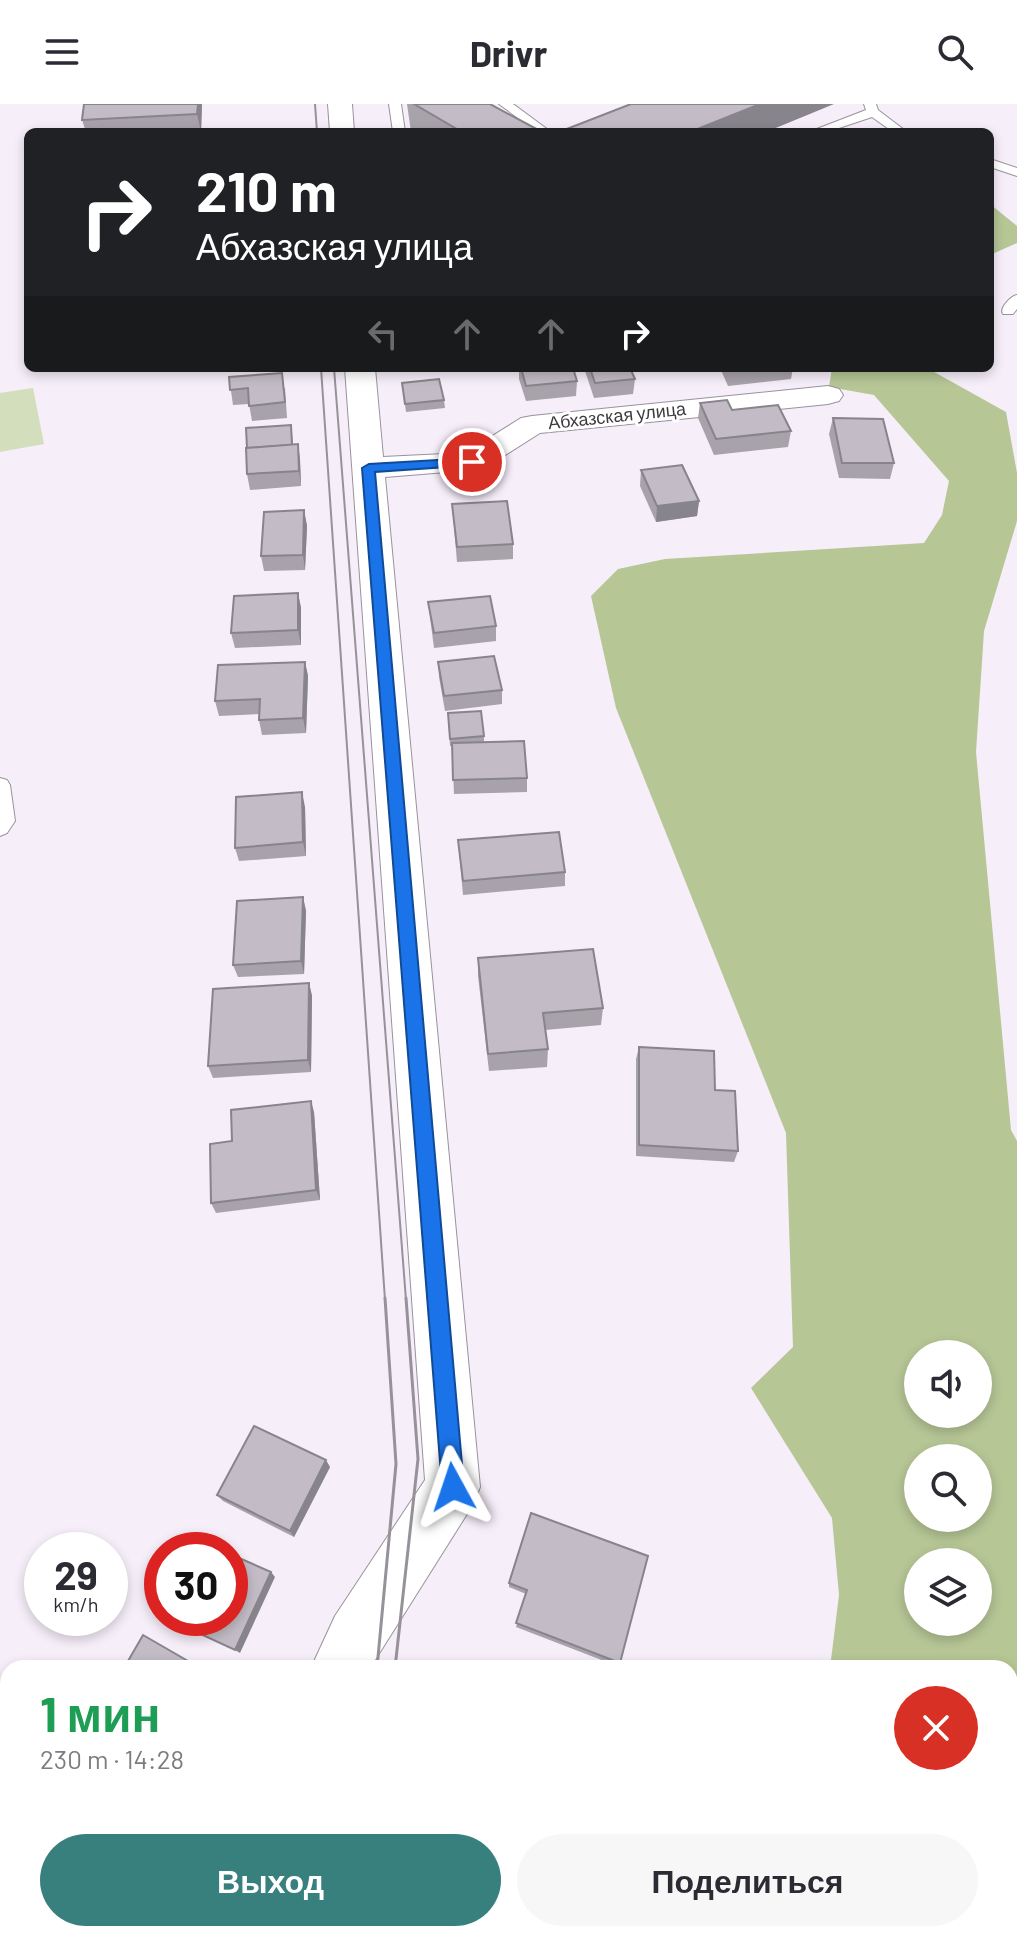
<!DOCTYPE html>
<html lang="ru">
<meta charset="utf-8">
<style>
:root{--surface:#fff;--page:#f7f7f7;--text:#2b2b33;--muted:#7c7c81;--accent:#38807d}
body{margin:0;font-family:Barlow,sans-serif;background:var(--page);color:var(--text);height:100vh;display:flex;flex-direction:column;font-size:30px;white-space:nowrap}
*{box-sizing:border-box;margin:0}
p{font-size:26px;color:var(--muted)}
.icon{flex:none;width:44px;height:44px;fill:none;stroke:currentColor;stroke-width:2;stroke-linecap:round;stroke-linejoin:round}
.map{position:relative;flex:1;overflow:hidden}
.panel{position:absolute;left:0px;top:1556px;width:1018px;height:282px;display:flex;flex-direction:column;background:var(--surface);border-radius:24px 24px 0 0;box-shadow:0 4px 12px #0003}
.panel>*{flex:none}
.hud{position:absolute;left:24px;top:24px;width:970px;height:244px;border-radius:12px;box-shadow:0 4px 12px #0003;background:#202124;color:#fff;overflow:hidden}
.tools{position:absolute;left:904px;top:1236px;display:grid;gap:16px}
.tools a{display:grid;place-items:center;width:88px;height:88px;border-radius:50%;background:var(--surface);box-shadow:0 4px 12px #0003;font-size:40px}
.speed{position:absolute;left:24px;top:1428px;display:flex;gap:16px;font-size:40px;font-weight:700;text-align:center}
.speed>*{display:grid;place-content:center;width:104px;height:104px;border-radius:50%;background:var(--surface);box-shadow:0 4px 12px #0003;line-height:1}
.speed small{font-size:20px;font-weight:400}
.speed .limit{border:12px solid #d22;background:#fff;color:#111}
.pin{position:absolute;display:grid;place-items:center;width:68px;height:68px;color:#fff;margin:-34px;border:4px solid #fff;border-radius:50%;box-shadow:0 2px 8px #0007}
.me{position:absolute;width:88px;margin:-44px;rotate:355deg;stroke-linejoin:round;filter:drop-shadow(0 0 6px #0008)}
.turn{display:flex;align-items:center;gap:28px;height:168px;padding:0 40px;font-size:36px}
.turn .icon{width:104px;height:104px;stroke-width:2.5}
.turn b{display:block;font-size:56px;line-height:68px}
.lanes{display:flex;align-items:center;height:76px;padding:0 40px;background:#0003;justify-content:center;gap:40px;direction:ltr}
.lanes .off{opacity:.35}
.round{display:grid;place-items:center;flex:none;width:84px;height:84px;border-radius:42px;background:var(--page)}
.head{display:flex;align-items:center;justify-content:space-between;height:136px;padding:0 40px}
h1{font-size:48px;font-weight:700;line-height:60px;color:#1e9e55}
.button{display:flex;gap:16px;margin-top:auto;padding:16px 40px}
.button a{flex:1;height:92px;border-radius:48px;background:var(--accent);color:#fff;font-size:32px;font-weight:700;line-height:92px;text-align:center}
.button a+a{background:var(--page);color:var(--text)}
header{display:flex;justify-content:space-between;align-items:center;height:104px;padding:0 40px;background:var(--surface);font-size:36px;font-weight:700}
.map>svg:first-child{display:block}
.green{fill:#d3debd}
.forest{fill:#b6c695;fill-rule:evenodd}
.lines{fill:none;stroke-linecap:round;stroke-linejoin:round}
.service-casing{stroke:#99929c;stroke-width:2}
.minor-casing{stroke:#99929c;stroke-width:2}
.service{fill:#fff;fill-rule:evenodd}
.minor{fill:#fff;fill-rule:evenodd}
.tram-far1{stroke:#979299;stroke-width:2}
.tram{stroke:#979299;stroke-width:3}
.wall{fill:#a8a2aa}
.shaded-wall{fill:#88848b}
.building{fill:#c3bcc6;stroke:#88848b;stroke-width:2}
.route{fill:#1a73e8;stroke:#114b97;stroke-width:2}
.labels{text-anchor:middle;stroke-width:6;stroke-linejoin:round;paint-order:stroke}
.far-street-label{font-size:18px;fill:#3d3b3f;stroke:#fff}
</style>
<header><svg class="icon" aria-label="menu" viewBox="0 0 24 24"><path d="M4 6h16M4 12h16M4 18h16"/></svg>Drivr<svg class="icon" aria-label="search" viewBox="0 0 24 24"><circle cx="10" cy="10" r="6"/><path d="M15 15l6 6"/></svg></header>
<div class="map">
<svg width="1017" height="1837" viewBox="0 0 1017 1837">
<rect width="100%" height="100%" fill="#f6eef9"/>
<polygon class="green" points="33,284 44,340 0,348 0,289"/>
<g class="forest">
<polygon points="990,100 1017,122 1017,139 990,151"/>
<path d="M832,264H927L1006,308L1017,369V417L984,527L976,648L1011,1026L1017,1037V1837H799V1830H1010V1564H830L839,1491L832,1414L751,1284L793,1243L786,1029L616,604L591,492L618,465L665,455L924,439L942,411L949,377L874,291L829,283ZM918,1250H978V1310H918ZM918,1354H978V1414H918ZM918,1458H978V1518H918Z"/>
</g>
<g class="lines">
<defs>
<g id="service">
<polygon points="389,0 401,0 405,28 393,28"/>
<polygon points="499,0 513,0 551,28 537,28"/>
<polygon points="864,0 876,0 878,6 907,28 893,28 872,13 827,28 809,28 866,6"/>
<polygon points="990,55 1017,64 1017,72 990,63"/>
<path d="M1017,191V205L1013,210H1003C999,204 1011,192 1017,191Z"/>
<polygon points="0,674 7,676 10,681 15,717 7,729 0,732"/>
</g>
<g id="minor">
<polygon points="328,0 352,0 354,28 330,28"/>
<polygon points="345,264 375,264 383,353 465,349 521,314 532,312 828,282 839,285 843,291 839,297 828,300 540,329 483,365 385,373 480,1383 472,1402 370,1564 311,1564 335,1512 425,1376"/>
<polygon points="187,1830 251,1830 248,1837 184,1837"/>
</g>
</defs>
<use href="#service" class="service-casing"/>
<use href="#minor" class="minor-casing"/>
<use href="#service" class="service"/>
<use href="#minor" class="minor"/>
<g class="tram-far1">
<polyline points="315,0 317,28"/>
<polyline points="321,264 385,1196"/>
<polyline points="334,264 406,1196"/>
</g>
<g class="tram">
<polyline points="377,1564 396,1360 385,1194"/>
<polyline points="395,1564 418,1355 406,1194"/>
<polyline points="248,1837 252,1830"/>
<polyline points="268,1837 271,1830"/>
</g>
</g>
<g class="wall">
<polygon points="202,0 201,28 86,28 82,16"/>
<polygon points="407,0 490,0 542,28 411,28"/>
<polygon points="519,264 573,264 577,277 576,292 526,297 519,275"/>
<polygon points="584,264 630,264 635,275 633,290 594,294"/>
<polygon points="720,264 793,264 791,275 728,282"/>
<polygon points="229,273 285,284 287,314 252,317 249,300 233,301"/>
<polygon points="402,279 444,296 445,304 406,308"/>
<polygon points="700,299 732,306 791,327 788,343 714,351 698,314"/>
<polygon points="833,314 894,359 890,375 839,374 829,330"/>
<polygon points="292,329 293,341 298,340 300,356 301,382 250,386 247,370"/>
<polygon points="641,366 699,397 697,412 656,418 640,382"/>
<polygon points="452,400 513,440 513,455 457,458"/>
<polygon points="304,406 307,422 305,466 264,467 261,452"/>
<polygon points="298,489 301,504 301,541 235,544 231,529"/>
<polygon points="428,498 496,522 496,537 434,544"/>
<polygon points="305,558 308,572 306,629 262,631 259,616 259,610 219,612 215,597"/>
<polygon points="438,558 502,586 502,600 445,607 439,573"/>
<polygon points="448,609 484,632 484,638 527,674 527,688 454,690 452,642 450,642"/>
<polygon points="305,703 306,752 239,757 235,744"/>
<polygon points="458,736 565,768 565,782 463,791"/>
<polygon points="303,793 306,807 304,870 238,873 233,861"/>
<polygon points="478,854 603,904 601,921 545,926 548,945 547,963 489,967 478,872"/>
<polygon points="309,879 312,892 311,968 213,974 208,962"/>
<polygon points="639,943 738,1047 734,1058 636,1052 636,955"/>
<polygon points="314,1008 320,1096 216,1109 211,1099 232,1037"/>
<polygon points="330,1363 294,1433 223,1397 217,1391"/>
<polygon points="531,1409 620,1559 617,1562 516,1523 526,1490 509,1483 509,1479"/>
</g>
<g class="shaded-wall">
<polygon points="198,0 202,0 201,28 197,10"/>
<polygon points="760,0 834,0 766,28 690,28"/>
<polygon points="298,340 300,356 301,382 299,367"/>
<polygon points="699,397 697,412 656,418 657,402"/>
<polygon points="304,406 307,422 305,466 303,451"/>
<polygon points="298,489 301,504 301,541 298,526"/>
<polygon points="305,558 308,572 306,629 303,614"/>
<polygon points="302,688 305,703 306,752 303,738"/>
<polygon points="303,793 306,807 304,870 301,857"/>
<polygon points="309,879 312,892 311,968 308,956"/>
<polygon points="311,997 314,1008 320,1096 316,1086"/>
<polygon points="326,1356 330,1363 294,1433 290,1427"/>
<polygon points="271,1468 275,1473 240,1549 235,1546"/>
<polygon points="0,1647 8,1652 8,1657 0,1653"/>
<polygon points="8,1777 8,1795 0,1810 0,1791"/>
</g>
<g class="building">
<polygon points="84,0 198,0 197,10 82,16"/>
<polygon points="414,0 490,0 542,28 462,28"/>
<polygon points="631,0 760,0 690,28 559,28"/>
<polygon points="521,264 573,264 577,277 526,282"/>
<polygon points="590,264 630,264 635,275 595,279"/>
<polygon points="729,264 756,264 731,267"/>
<polygon points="282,269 285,298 249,302 248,284 230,286 229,273"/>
<polygon points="439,275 444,296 405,300 402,279"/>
<polygon points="727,296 732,306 778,301 791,327 716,335 700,299"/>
<polygon points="833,314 883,315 894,359 842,359"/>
<polygon points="291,321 292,341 247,344 246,324"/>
<polygon points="298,340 299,367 247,370 246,344"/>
<polygon points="682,361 699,397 657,402 641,366"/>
<polygon points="507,397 513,440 457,443 452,400"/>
<polygon points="304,406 303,451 261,452 264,408"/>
<polygon points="298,489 298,526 231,529 234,492"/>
<polygon points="490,492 496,522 434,529 428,498"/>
<polygon points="494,552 502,586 444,592 438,558"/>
<polygon points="305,558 303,614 259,616 260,595 215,597 218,561"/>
<polygon points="481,607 484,632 450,635 448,609"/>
<polygon points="524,637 527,674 453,676 452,639"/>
<polygon points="302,688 303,738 235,744 236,693"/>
<polygon points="559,728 565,768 463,777 458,736"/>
<polygon points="303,793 301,857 233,861 237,797"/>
<polygon points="593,845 603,904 543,909 548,945 488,950 478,854"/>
<polygon points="309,879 308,956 208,962 213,885"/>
<polygon points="639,943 714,947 715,986 735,987 738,1047 639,1041"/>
<polygon points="311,997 316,1086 211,1099 210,1040 232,1037 231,1006"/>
<polygon points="254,1322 326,1356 290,1427 217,1391"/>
<polygon points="531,1409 648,1452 620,1559 516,1519 527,1486 509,1479"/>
<polygon points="200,1436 221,1446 195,1446"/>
<polygon points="230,1450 271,1468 235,1546 166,1514 230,1514"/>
<polygon points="143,1531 200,1564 124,1564"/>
<polygon points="0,1653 8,1657 8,1777 0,1791"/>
</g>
<polygon class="route" points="472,354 476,355 476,361 375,368 464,1383 461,1391 453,1394 445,1391 442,1383 362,364 369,360"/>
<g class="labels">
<g class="far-street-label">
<text transform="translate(617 312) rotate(-6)" y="6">Абхазская улица</text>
</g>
</g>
</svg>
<div class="tools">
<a><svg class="icon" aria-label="sound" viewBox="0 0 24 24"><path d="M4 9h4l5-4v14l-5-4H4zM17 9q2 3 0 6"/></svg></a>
<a><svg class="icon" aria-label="search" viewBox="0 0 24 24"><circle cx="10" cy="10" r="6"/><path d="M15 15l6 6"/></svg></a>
<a><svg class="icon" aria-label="layers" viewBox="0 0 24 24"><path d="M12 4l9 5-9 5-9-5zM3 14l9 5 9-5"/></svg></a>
</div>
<div class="speed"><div>29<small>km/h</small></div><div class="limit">30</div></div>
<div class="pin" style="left:472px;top:358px;background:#d93025"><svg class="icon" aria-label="arrive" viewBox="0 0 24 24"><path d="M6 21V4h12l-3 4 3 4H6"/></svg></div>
<svg class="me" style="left:453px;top:1383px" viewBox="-20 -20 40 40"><path d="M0-17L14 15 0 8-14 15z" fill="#1a73e8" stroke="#fff" stroke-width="4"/></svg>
<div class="hud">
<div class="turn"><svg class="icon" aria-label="right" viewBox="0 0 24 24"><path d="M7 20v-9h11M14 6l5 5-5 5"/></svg><div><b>210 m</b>Абхазская улица</div></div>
<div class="lanes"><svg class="icon off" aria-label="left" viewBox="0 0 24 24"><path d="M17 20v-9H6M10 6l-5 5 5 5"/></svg><svg class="icon off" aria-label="ahead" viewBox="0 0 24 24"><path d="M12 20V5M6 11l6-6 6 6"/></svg><svg class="icon off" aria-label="ahead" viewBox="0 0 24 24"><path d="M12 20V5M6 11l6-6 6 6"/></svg><svg class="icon" aria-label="right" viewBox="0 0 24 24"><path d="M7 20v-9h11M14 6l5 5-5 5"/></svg></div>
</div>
<section class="panel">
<div class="head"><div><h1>1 мин</h1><p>230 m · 14:28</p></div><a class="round" style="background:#d93025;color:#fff"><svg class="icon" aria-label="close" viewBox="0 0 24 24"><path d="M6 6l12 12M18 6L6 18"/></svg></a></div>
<div class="button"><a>Выход</a><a>Поделиться</a></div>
</section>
</div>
